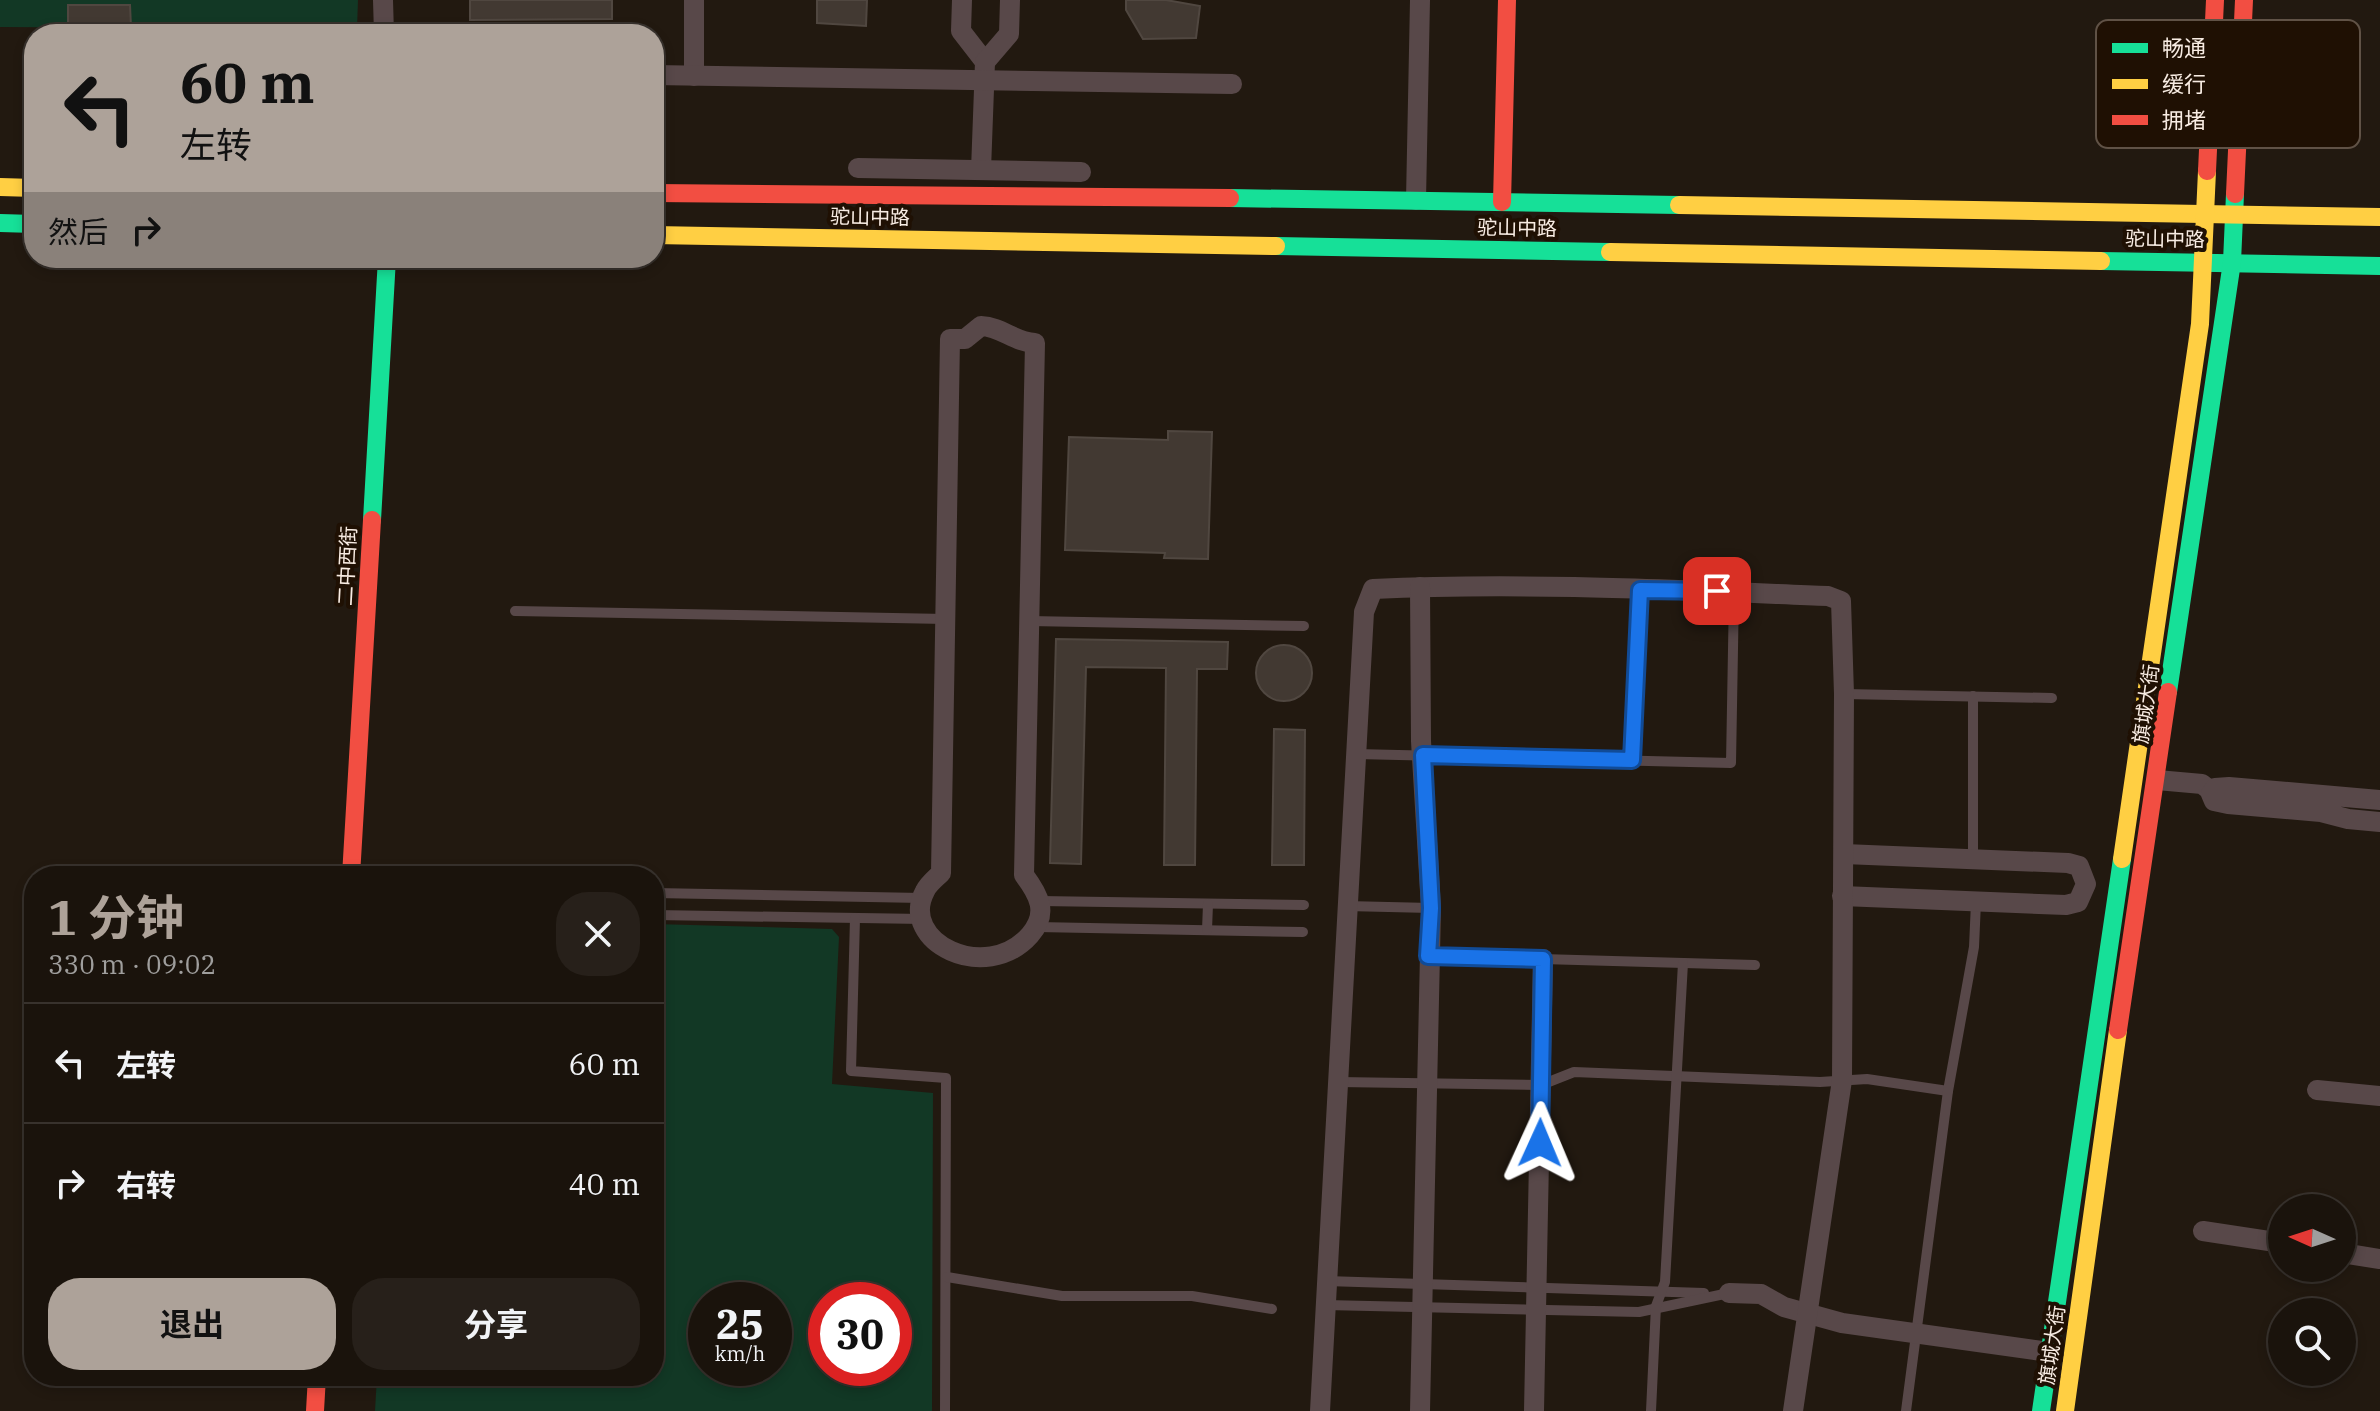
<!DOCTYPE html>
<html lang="zh">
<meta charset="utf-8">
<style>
:root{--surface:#1a130c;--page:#27201a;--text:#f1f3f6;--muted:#9f9e9d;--line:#38322d;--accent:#ada299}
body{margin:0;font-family:"IBM Plex Serif","Noto Sans SC",serif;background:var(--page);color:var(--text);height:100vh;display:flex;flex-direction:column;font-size:30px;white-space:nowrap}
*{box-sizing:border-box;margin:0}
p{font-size:26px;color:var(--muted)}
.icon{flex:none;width:44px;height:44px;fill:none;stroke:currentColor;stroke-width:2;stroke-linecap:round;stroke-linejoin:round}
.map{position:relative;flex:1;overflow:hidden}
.panel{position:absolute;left:24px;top:866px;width:640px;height:520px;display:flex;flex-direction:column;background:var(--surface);border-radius:32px;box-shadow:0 4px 12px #0003,0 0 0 2px var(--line)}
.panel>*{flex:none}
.guide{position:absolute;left:24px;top:24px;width:640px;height:244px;border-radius:32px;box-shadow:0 4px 12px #0003,0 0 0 2px var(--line);background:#ada299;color:#111;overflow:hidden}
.needle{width:52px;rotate:273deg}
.buttons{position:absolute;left:2268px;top:1194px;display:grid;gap:16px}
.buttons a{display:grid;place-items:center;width:88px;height:88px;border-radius:50%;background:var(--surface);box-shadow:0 4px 12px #0003,0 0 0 2px var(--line);font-size:40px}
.speed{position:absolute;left:688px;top:1282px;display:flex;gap:16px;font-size:40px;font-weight:700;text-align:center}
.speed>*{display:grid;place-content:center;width:104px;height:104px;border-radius:50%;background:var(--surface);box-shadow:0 4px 12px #0003,0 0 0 2px var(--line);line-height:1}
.speed small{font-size:20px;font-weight:400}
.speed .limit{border:12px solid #d22;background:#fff;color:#111}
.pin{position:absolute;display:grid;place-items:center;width:68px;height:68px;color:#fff;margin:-34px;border-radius:16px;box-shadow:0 4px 12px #0006}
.me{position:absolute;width:88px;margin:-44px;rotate:1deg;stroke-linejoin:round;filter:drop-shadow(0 0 6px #0008)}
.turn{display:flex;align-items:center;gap:28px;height:168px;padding:0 24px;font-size:36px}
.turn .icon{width:104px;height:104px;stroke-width:2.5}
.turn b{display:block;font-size:56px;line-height:68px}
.then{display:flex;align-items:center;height:76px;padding:0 24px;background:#0003;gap:16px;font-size:30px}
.round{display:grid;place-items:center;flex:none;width:84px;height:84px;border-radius:32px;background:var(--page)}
.summary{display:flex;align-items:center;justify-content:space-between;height:136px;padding:0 24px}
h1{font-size:48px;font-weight:700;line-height:60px;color:var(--accent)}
.button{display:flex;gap:16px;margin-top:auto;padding:16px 24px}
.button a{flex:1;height:92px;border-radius:32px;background:var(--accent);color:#111;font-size:32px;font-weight:700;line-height:92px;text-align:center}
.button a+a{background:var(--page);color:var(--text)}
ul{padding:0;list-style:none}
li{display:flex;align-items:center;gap:24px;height:120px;padding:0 24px;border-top:2px solid var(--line)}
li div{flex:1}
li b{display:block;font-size:30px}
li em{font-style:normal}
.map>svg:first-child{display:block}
.green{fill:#123825;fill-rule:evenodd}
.building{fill:#423932;stroke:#504740;stroke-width:2}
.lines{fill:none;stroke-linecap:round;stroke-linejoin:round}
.lane{stroke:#584849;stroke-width:10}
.street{stroke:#584849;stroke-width:20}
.fast{stroke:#16e098;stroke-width:18}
.slow{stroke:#ffcf43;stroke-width:18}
.jam{stroke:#f24e42;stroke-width:18}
.route-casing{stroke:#114b97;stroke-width:20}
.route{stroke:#1a73e8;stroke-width:14}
.labels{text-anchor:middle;stroke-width:8;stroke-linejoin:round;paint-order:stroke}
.street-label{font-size:20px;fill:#f8ece3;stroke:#1f1003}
.key{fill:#1f1003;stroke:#605246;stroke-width:2}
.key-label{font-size:22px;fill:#f8ece3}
</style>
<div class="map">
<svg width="2380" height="1411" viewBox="0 0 2380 1411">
<rect width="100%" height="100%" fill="#221910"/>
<g class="green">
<polygon points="0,0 358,0 357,29 0,27"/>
<path d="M654,924L832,929L839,937L832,1084L933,1093L932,1411H375L377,1376H654ZM706,1300H774V1368H706ZM826,1300H894V1368H826Z"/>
</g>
<g class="building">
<polygon points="470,0 612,0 612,19 470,20"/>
<polygon points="817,0 867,0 866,26 817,23"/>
<polygon points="1126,0 1166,0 1200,6 1196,38 1143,39 1126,10"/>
<polygon points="68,5 130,5 131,27 68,27"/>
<polygon points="1168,431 1212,432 1208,559 1164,558 1165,553 1065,550 1069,437 1168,440"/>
<polygon points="1056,639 1228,642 1227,669 1197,669 1195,865 1164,865 1166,668 1086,667 1081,864 1050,863"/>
<circle cx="1284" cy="673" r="28"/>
<polygon points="1274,729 1305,730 1304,865 1272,865"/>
</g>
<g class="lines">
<g class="lane">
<polyline points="515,611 946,619"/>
<polyline points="1029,621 1304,626"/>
<polyline points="1844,694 2052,698"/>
<polyline points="1356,754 1731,763 1734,592"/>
<polyline points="1632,760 1640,590"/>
<polyline points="1973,859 1973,696"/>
<polyline points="654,893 922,898"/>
<polyline points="1040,901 1304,905"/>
<polyline points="1346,906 1431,908"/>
<polyline points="654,915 924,919"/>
<polyline points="855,918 851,1071 946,1078 945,1411"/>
<polyline points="1037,927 1303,932"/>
<polyline points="1207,930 1208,904"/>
<polyline points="1430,956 1755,965"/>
<polyline points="1338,1082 1541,1085 1574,1072 1820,1082 1867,1079 1948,1091"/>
<polyline points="947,1277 1062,1296 1192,1296 1272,1309"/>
<polyline points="1326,1281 1704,1293"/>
<polyline points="1325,1305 1639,1312 1729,1293"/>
<polyline points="1651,1411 1656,1306 1665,1282 1683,963"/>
<polyline points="1906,1411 1948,1091 1974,947 1976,902"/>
</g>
<g class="street">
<polyline points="383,0 384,34"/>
<polyline points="694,0 694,76"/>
<polyline points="962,0 961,31 985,62 981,170"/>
<polyline points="985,62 1009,34 1010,0"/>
<polyline points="654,75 1232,84"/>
<polyline points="858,168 1081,172"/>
<polyline points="1416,200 1420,0"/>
<path d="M981,326C1002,327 1014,342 1035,343L1024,875C1039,895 1049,913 1030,935C986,985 898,942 925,891C928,884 936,878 941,873L950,339H965Z"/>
<polyline points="2157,780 2202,784 2212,792"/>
<polyline points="2380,800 2229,787 2215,788 2211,794 2214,801 2228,804 2321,812 2348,819 2380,822"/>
<polyline points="1842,896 2066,905 2078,902 2086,884 2079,866 2068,863 1844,854"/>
<polyline points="2317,1090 2380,1096"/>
<polyline points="2203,1231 2282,1243"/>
<polyline points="2342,1253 2380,1259"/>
<polyline points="1729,1293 1761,1294 1784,1307 1842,1323 2049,1352"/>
<path d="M1320,1411L1364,612L1373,589C1524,582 1677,590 1828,596L1841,601L1844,694L1842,1080L1793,1411"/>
<polyline points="1420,1411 1431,908 1421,741 1420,587"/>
<polyline points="1534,1411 1543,959"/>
</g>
<g class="fast">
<polyline points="1230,198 1679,205"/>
<polyline points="0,223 34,224"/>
<polyline points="1276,246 1610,252"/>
<polyline points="2101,261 2380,266"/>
<polyline points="372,520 387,258"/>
<polyline points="2168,692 2232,262 2235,194"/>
<polyline points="2041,1411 2122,859"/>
</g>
<g class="slow">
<polyline points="0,187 34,188"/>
<polyline points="1679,205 2380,217"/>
<polyline points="654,235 1276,246"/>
<polyline points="1610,252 2101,261"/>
<polyline points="2122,859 2200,324 2207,171"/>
<polyline points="2065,1411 2118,1030"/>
</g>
<g class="jam">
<polyline points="2207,171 2215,0"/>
<polyline points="654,193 1230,198"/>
<polyline points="2235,194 2244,0"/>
<polyline points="1502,202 1507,0"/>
<polyline points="351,876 372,520"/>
<polyline points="2118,1030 2168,692"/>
<polyline points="315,1411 317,1376"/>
</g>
</g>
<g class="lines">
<defs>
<polyline id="route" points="1540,1143 1543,959 1428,956 1431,908 1423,755 1632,760 1640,590 1717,591"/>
</defs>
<use href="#route" class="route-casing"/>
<use href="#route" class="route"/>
</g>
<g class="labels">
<g class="street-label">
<text transform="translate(870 217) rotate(1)" y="7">驼山中路</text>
<text transform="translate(1517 228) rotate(1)" y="7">驼山中路</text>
<text transform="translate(2165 239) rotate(1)" y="7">驼山中路</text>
<text transform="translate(347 566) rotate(-87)" y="7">二中西街</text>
<text transform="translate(2146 704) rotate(-82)" y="7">旗城大街</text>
<text transform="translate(2052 1345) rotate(-82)" y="7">旗城大街</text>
</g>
</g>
<rect x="2096" y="20" width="264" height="128" rx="12" class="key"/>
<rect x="2112" y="43" width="36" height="10" fill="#16e098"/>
<rect x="2112" y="79" width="36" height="10" fill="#ffcf43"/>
<rect x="2112" y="115" width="36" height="10" fill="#f24e42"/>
<g class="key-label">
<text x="2162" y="56">畅通</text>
<text x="2162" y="92">缓行</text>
<text x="2162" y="128">拥堵</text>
</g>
</svg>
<div class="buttons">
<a><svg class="needle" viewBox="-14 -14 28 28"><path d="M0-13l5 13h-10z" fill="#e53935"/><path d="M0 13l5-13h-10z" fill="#9f9e9d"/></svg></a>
<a><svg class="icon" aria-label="search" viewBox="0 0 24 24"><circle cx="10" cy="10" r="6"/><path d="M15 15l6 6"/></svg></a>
</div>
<div class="speed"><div>25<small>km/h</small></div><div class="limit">30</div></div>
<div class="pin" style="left:1717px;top:591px;background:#d93025"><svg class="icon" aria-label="arrive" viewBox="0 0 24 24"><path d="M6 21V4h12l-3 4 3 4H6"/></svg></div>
<svg class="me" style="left:1540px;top:1143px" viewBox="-20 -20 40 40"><path d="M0-17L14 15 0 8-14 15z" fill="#1a73e8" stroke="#fff" stroke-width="4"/></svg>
<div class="guide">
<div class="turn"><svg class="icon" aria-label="left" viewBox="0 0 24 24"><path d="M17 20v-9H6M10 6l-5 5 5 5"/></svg><div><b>60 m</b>左转</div></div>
<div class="then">然后<svg class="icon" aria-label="right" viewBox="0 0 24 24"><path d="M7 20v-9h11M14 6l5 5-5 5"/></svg></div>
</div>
<section class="panel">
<div class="summary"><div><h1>1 分钟</h1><p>330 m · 09:02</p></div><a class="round"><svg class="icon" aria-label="close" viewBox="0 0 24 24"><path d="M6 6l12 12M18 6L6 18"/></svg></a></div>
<ul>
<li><svg class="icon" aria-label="left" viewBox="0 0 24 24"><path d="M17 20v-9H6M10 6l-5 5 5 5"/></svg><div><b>左转</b></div><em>60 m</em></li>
<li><svg class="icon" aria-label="right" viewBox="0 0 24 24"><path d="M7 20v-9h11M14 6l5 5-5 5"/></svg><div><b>右转</b></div><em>40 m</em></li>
</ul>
<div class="button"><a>退出</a><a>分享</a></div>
</section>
</div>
